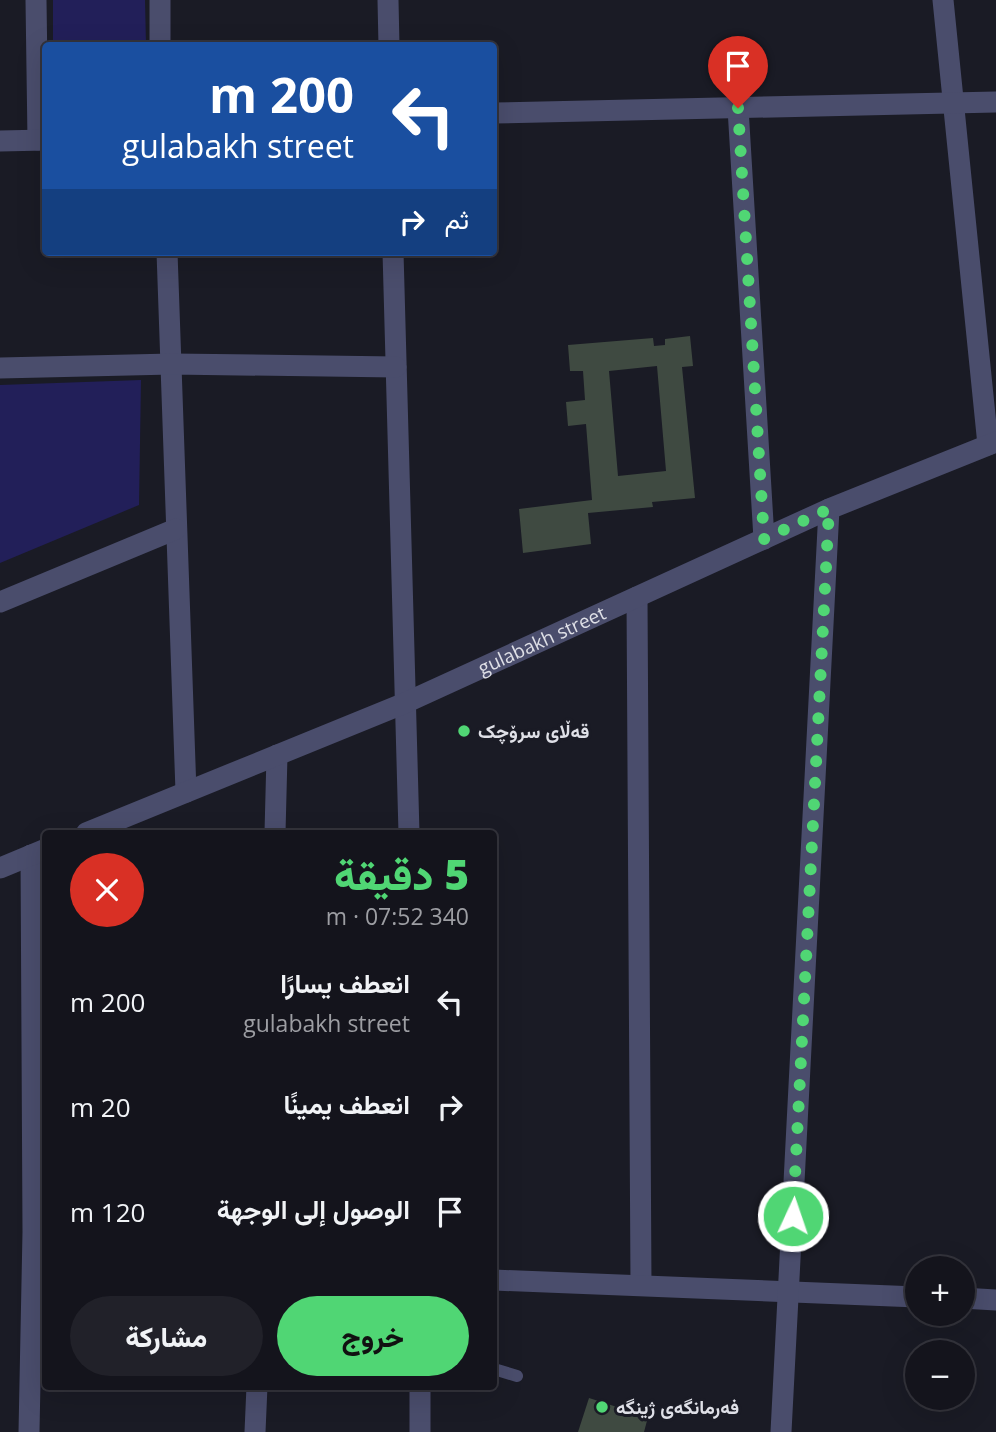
<!DOCTYPE html>
<html lang="ar">
<meta charset="utf-8">
<style>
:root{--surface:#14141c;--page:#212129;--text:#f1f3f6;--muted:#9d9ea3;--line:#33333b;--accent:#50d674}
body{margin:0;font-family:"Open Sans",Vazirmatn,sans-serif;background:var(--page);color:var(--text);direction:rtl;height:100vh;display:flex;flex-direction:column;font-size:26px;white-space:nowrap}
*{box-sizing:border-box;margin:0}
p{font-size:23px;color:var(--muted)}
.icon{flex:none;width:38px;height:38px;fill:none;stroke:currentColor;stroke-width:2;stroke-linecap:round;stroke-linejoin:round}
.map{position:relative;flex:1;overflow:hidden;direction:ltr}
.side{position:absolute;left:42px;top:830px;width:455px;height:560px;display:flex;flex-direction:column;background:var(--surface);border-radius:7px;box-shadow:0 7px 28px #0002,0 0 0 2px var(--line);direction:rtl}
.side>*{flex:none}
.top-card{position:absolute;left:42px;top:42px;width:455px;height:214px;border-radius:7px;box-shadow:0 7px 28px #0002,0 0 0 2px var(--line);direction:rtl;background:#1a4fa0;color:#fff;overflow:hidden}
.tools{position:absolute;left:905px;top:1256px;display:grid;gap:14px}
.tools a{display:grid;place-items:center;width:70px;height:70px;border-radius:50%;background:var(--surface);box-shadow:0 7px 28px #0002,0 0 0 2px var(--line);font-size:35px}
.pin{position:absolute;display:grid;place-items:center;width:60px;height:60px;color:#fff;margin:-72px -30px;border-radius:50% 50% 50% 0;rotate:-45deg;box-shadow:0 0 7px #0007}
.pin .icon{rotate:45deg}
.me{position:absolute;width:77px;margin:-38px;rotate:3deg;stroke-linejoin:round;filter:drop-shadow(0 0 5px #0008)}
.turn{display:flex;align-items:center;gap:24px;height:147px;padding:0 28px;font-size:32px}
.turn .icon{width:91px;height:91px;stroke-width:2.5}
.turn b{display:block;font-size:49px;line-height:60px}
.then{display:flex;align-items:center;height:66px;padding:0 28px;background:#0003;gap:14px;font-size:26px}
.round{display:grid;place-items:center;flex:none;width:74px;height:74px;border-radius:37px;background:var(--page)}
.overview{display:flex;align-items:center;justify-content:space-between;height:119px;padding:0 28px}
h1{font-size:42px;font-weight:800;line-height:52px;color:var(--accent)}
.action{display:flex;gap:14px;margin-top:auto;padding:14px 28px}
.action a{flex:1;height:80px;border-radius:42px;background:var(--accent);color:#111;font-size:28px;font-weight:800;line-height:80px;text-align:center}
.action a+a{background:var(--page);color:var(--text)}
ul{padding:0;list-style:none}
li{display:flex;align-items:center;gap:21px;height:105px;padding:0 28px}
li div{flex:1}
li b{display:block;font-size:26px}
li em{font-style:normal}
.map>svg:first-child{display:block}
.green{fill:#221f59}
.building{fill:#3f4a41;fill-rule:evenodd}
.lines{fill:none;stroke-linecap:round;stroke-linejoin:round}
.service{stroke:#4a4d6c;stroke-width:12}
.minor{stroke:#4a4d6c;stroke-width:21}
.tertiary{stroke:#4a4d6c;stroke-width:21}
.route{stroke:#50d674;stroke-width:12;stroke-dasharray:0 21.6}
.poi-dot{fill:#50d674;stroke:#1a1b25;stroke-width:2.5}
.labels{text-anchor:middle;stroke-width:6;stroke-linejoin:round;paint-order:stroke}
.street-label{font-size:19px;fill:#dfe0e7;stroke:#1a1b25}
.poi-label{font-size:19px;font-weight:bold;fill:#dfe0e7;stroke:#1a1b25;text-anchor:start}
</style>
<div class="map">
<svg width="996" height="1432" viewBox="0 0 996 1432">
<rect width="100%" height="100%" fill="#1a1b25"/>
<g class="green">
<polygon points="53,0 145,0 146,45 53,45"/>
<polygon points="141,380 139,505 0,563 0,385"/>
</g>
<g class="building">
<path d="M690,336L693,366L682,367L695,498L652,502L653,507L588,513L591,544L523,553L519,509L592,500L586,424L568,426L566,402L585,400L583,371H570L568,345L653,338L654,346L665,345V339ZM657,366L666,471L618,476L609,371Z"/>
<polygon points="589,1398 648,1417 644,1432 578,1432"/>
</g>
<g class="lines">
<polyline class="service" points="494,1369 517,1376"/>
<g class="minor">
<polyline points="36,0 38,140"/>
<polyline points="160,0 160,46"/>
<polyline points="388,0 389,46"/>
<polyline points="943,0 988,445"/>
<polyline points="738,108 764,539"/>
<polyline points="494,113 996,102"/>
<polyline points="0,141 46,140"/>
<polyline points="167,252 186,792"/>
<polyline points="393,252 409,833"/>
<polyline points="0,368 172,364 396,367"/>
<polyline points="637,597 641,1285"/>
<polyline points="0,602 176,529"/>
<polyline points="275,833 277,755"/>
<polyline points="494,1280 917,1297"/>
<polyline points="962,1298 996,1300"/>
<polyline points="420,1386 420,1432"/>
<polyline points="29,1432 33,1232 31,855"/>
<polyline points="255,1432 257,1386"/>
<polyline points="781,1432 829,509"/>
</g>
<g class="tertiary">
<path id="s1" d="M86,833L405,703L829,509L996,442"/>
<polyline points="0,868 46,849"/>
</g>
</g>
<g class="lines">
<polyline class="route" points="738,108 764,539 829,509 793,1216"/>
</g>
<g class="poi-dot">
<circle cx="464" cy="731" r="7"/>
<circle cx="602" cy="1407" r="7"/>
</g>
<g class="labels">
<g class="street-label">
<text dy="7" stroke="none"><textPath href="#s1" startOffset="495">gulabakh street</textPath></text>
</g>
<g class="poi-label">
<text x="478" y="738">قەڵای سرۆچک</text>
<text x="616" y="1414">فەرمانگەی ژینگە</text>
</g>
</g>
</svg>
<div class="tools">
<a>+</a>
<a>−</a>
</div>
<div class="pin" style="left:738px;top:108px;background:#d93025"><svg class="icon" aria-label="arrive" viewBox="0 0 24 24"><path d="M6 21V4h12l-3 4 3 4H6"/></svg></div>
<svg class="me" style="left:793px;top:1216px" viewBox="-20 -20 40 40"><circle r="17" fill="#50d674" stroke="#fff" stroke-width="3"/><path d="M0-11L8 9 0 5-8 9z" fill="#fff"/></svg>
<div class="top-card">
<div class="turn"><svg class="icon" aria-label="left" viewBox="0 0 24 24"><path d="M17 20v-9H6M10 6l-5 5 5 5"/></svg><div><b>200 m</b>gulabakh street</div></div>
<div class="then">ثم<svg class="icon" aria-label="right" viewBox="0 0 24 24"><path d="M7 20v-9h11M14 6l5 5-5 5"/></svg></div>
</div>
<section class="side">
<div class="overview"><div><h1>5 دقيقة</h1><p>340 m · 07:52</p></div><a class="round" style="background:#d93025;color:#fff"><svg class="icon" aria-label="close" viewBox="0 0 24 24"><path d="M6 6l12 12M18 6L6 18"/></svg></a></div>
<ul>
<li><svg class="icon" aria-label="left" viewBox="0 0 24 24"><path d="M17 20v-9H6M10 6l-5 5 5 5"/></svg><div><b>انعطف يسارًا</b><p>gulabakh street</p></div><em>200 m</em></li>
<li><svg class="icon" aria-label="right" viewBox="0 0 24 24"><path d="M7 20v-9h11M14 6l5 5-5 5"/></svg><div><b>انعطف يمينًا</b></div><em>20 m</em></li>
<li><svg class="icon" aria-label="arrive" viewBox="0 0 24 24"><path d="M6 21V4h12l-3 4 3 4H6"/></svg><div><b>الوصول إلى الوجهة</b></div><em>120 m</em></li>
</ul>
<div class="action"><a>خروج</a><a>مشاركة</a></div>
</section>
</div>
